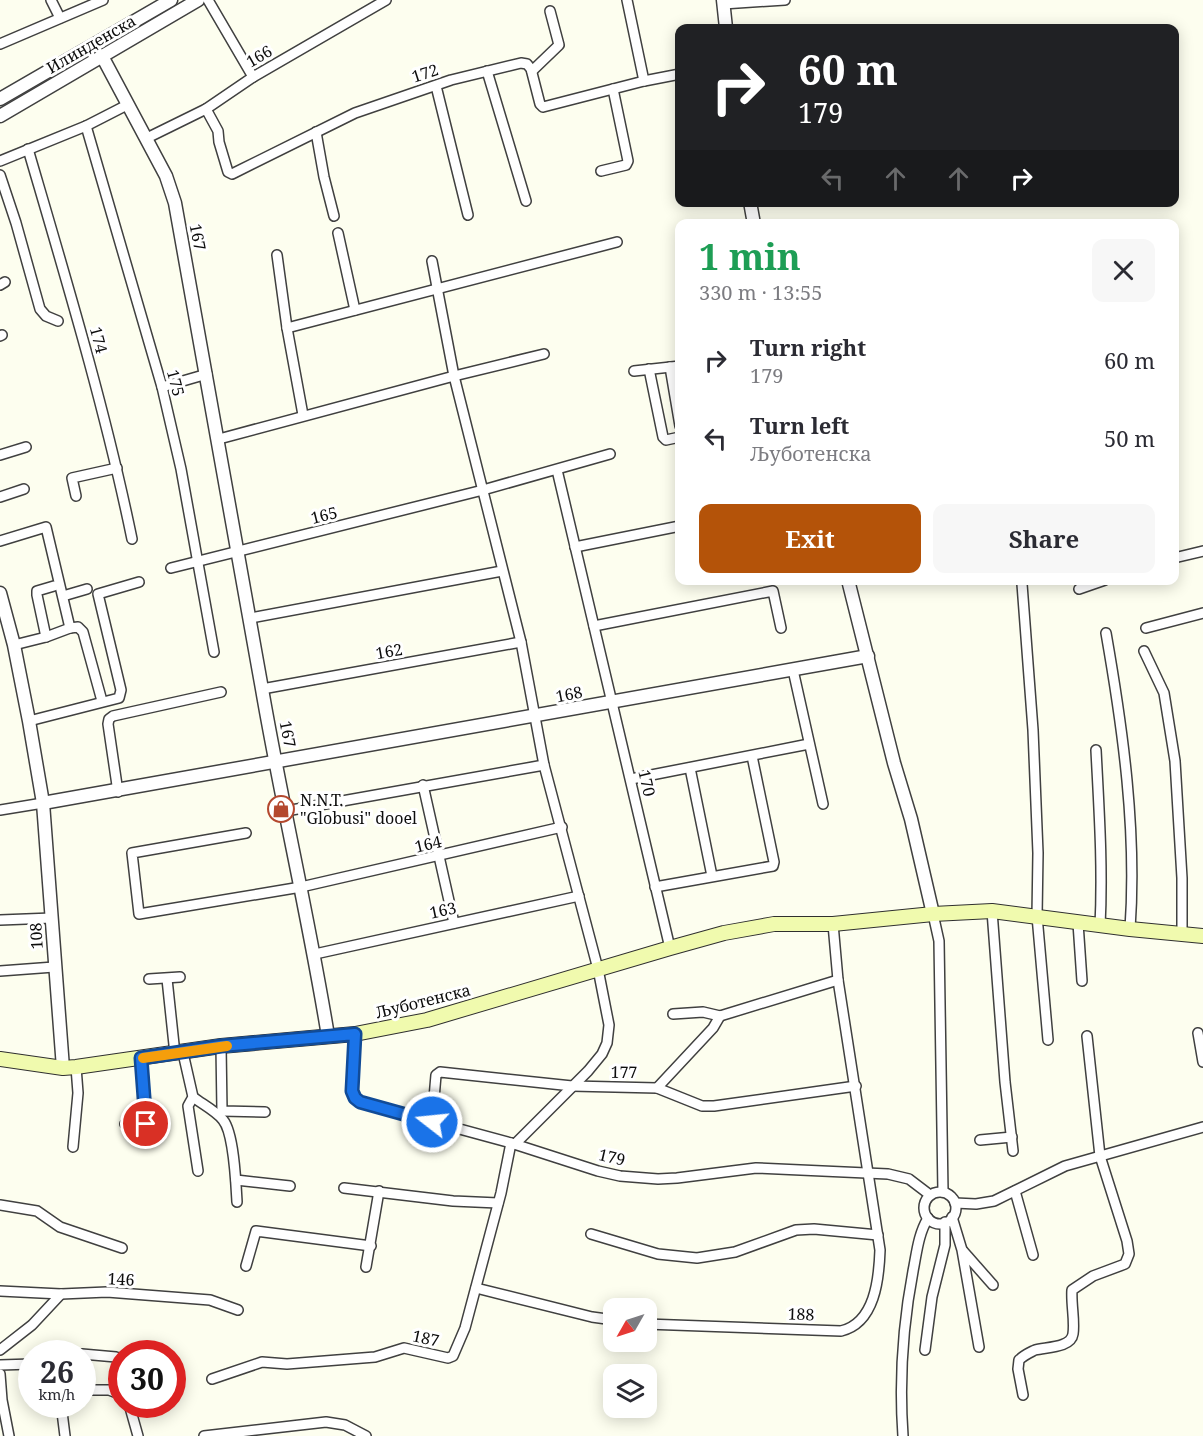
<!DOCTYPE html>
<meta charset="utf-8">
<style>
:root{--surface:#fff;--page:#f7f7f7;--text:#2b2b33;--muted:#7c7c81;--accent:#b45309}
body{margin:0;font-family:"Noto Serif",serif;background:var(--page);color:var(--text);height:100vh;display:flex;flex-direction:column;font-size:22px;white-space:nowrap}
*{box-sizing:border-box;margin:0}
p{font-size:20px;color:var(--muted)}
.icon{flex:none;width:33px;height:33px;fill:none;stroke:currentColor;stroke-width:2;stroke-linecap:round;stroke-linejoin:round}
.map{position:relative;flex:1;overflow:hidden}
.sheet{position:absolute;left:675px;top:219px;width:504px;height:366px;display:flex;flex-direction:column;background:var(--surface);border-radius:12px;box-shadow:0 3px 15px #0003}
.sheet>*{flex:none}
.top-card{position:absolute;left:675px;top:24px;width:504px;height:183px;border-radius:12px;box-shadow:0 3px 15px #0003;background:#202124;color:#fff;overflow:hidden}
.needle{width:39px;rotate:231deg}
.buttons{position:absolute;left:603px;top:1298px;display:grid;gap:12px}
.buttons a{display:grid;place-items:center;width:54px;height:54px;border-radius:12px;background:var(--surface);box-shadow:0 3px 15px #0003;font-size:30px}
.speed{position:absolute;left:18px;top:1340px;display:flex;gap:12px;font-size:30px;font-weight:700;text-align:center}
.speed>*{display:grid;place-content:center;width:78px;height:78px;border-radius:50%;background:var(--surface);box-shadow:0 3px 15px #0003;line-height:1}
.speed small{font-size:15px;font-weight:400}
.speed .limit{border:9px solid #d22;background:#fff;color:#111}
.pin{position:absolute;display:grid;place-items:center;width:51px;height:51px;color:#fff;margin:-26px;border:3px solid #fff;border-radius:50%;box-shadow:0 2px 6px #0007}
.me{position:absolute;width:66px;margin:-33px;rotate:286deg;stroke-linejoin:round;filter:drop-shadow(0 0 4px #0008)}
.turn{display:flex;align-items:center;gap:21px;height:126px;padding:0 24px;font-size:27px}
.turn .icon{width:78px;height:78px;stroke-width:2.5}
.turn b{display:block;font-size:42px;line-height:51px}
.lanes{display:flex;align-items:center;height:57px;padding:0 24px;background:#0003;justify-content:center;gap:30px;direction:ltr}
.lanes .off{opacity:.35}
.round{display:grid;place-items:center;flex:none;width:63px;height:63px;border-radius:12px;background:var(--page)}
.head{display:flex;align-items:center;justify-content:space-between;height:102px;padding:0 24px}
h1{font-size:36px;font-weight:700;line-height:45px;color:#1e9e55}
.action{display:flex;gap:12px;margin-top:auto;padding:12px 24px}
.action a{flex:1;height:69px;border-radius:12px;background:var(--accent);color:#fff;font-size:24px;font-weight:700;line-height:69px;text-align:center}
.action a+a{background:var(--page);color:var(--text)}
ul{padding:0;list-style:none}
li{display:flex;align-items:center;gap:18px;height:78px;padding:0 24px}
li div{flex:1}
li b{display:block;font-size:22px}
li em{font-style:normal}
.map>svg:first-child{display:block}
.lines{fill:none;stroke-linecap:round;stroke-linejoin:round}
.minor-casing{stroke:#404040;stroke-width:12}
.tertiary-casing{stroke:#404040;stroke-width:15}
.secondary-casing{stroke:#2f2f2f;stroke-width:16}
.minor{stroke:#fff;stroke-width:9}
.tertiary{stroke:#fff;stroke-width:12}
.secondary{stroke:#f0faae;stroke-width:14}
.route-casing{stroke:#114b97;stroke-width:15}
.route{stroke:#1a73e8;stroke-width:10}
.slow{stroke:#f59e0b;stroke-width:10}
.labels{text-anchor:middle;stroke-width:6;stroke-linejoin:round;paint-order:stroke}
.street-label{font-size:16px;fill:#0d0d0d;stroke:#fff}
.poi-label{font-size:16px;fill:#0d0d0d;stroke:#fff;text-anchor:start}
</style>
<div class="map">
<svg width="1203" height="1436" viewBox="0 0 1203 1436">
<rect width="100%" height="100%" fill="#fdfeef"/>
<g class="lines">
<defs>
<g id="minor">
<polyline points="51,0 60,18"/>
<polyline points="208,0 253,77"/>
<polyline points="627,0 644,81"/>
<polyline points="723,4 785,0"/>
<polyline points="0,44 103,0"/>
<polyline points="487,71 526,201"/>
<polyline points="532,71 559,45 550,11"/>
<polyline points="436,86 468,215"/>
<polyline points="206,109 218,131 219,142 228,172 232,174 355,113 451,80 521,63 527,64 531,69 540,104 543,107 644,81 680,74"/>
<polyline points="86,126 162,387 181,469 214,652"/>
<polyline points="316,132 324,177 334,216"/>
<polyline points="147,138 206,109 253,77 386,0"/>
<path d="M28,149C66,279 105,408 132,539"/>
<polyline points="0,161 86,126 127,105"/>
<polyline points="601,171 626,165 628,161 613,89"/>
<polyline points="0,175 16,223 40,309 46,316 58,321"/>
<polyline points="338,233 355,310"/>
<polyline points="277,255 287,328 303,415"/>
<polyline points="432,261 454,376 521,642 544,765 598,969 609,1025 607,1043 602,1054 588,1071 515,1144"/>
<polyline points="0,285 5,282"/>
<polyline points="287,328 617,242"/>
<polyline points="0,336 2,335"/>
<polyline points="670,367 680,426"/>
<polyline points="649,369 663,437 666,440 680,437"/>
<polyline points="634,371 680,366"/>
<polyline points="162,387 207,374"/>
<polyline points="219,439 454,376 544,354"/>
<polyline points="0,455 26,447"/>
<polyline points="557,470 670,948"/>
<polyline points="76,496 72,478 117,468"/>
<polyline points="0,497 24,489"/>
<polyline points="0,541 46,527 70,628 46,637 14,645"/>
<polyline points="575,547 680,526"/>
<polyline points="1174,558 1203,551"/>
<polyline points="171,568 483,490 610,454"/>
<polyline points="1022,584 1033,730 1038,853 1037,916 1048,1040"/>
<polyline points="1079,589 1105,580"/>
<polyline points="63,596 87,589"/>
<polyline points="251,618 502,571"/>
<polyline points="594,626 773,591 781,628"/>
<polyline points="70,628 78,627 83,632 102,701"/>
<polyline points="1146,628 1203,613"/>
<path d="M1106,633C1123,730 1137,831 1130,929"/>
<polyline points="46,637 37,595 37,591 54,586"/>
<polyline points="1144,651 1164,693 1175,761 1182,878 1182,934"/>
<polyline points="793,670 823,804"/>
<polyline points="262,689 521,642"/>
<polyline points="29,721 119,698 121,690 98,594 139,582"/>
<path d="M1096,750C1099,809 1103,867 1100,926"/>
<polyline points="690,768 712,876"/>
<polyline points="631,779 809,744"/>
<polyline points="423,785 454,923"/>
<polyline points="118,792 108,724 109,719 113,716 221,692"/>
<polyline points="0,810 43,803"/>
<polyline points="286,811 544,765"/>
<polyline points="246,833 132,853 139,914 301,887 562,827"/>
<polyline points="655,887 773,866 774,862 752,756"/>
<polyline points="992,911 1005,1082 1013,1151"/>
<polyline points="933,914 939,941 943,1192"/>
<polyline points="0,920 52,918"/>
<polyline points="1078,923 1082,981"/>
<polyline points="315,954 579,896"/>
<polyline points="0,971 54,967"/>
<polyline points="149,979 180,977"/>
<polyline points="167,979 175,1054"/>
<polyline points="673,1014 703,1012 720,1016 838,980"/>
<polyline points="1198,1033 1203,1062"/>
<polyline points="355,1034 352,1091 355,1098 360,1102 511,1143 598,1171 620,1176 658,1179 677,1178 756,1168 888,1174 909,1179 930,1195"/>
<polyline points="221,1046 222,1111 265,1112"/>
<polyline points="183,1053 193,1097 188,1106 198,1171"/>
<polyline points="657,1088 713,1028 720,1016"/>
<path d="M193,1097C202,1104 216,1111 223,1120C234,1133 236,1184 237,1202"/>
<polyline points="432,1122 436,1075 440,1072 572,1086 657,1088 702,1106 714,1106 856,1086"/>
<polyline points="125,1124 146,1124 142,1058"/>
<polyline points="980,1140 1012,1137"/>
<polyline points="73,1147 78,1093 76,1067"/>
<polyline points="236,1180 290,1186"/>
<polyline points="344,1188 453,1201 498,1203"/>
<polyline points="1015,1191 1033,1255"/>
<circle cx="940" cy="1208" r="16"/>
<polyline points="955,1203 976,1204 994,1201 1065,1166 1203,1127"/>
<polyline points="0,1205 37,1211 60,1227 122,1248"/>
<polyline points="952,1217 962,1250 979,1347"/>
<polyline points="591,1234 658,1254 697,1258 735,1252 796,1230 814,1229 878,1235"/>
<polyline points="963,1251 993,1285"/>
<polyline points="246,1266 256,1231 371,1246"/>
<polyline points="366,1267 379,1191"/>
<polyline points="476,1288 592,1317 614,1320"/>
<polyline points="0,1291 61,1294 107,1292 210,1300 238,1310"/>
<path d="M646,1324L841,1331C875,1323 879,1279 880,1250L838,980L833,924"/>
<polyline points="0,1350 32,1325 61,1294"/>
<polyline points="925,1350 932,1297 945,1245 945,1222"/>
<polyline points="82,1354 116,1357"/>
<polyline points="0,1365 32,1364"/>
<polyline points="0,1374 2,1400 9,1436"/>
<polyline points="212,1379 262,1362 287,1364 375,1357 404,1348 448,1358 453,1356 465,1328 501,1193 511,1143"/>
<polyline points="82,1390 109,1390 122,1395"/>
<path d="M1023,1395L1018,1369L1019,1360C1024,1355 1029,1353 1035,1350C1046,1347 1071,1348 1073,1334C1075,1320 1071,1305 1072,1290L1093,1276L1125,1264L1129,1254L1127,1241L1100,1156L1087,1036"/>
<polyline points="61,1404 65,1436"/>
<polyline points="129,1404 138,1436"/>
<polyline points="204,1436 326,1422 345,1425 366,1436"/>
<path d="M903,1436C899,1380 903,1322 914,1266C917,1250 919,1233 928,1218"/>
</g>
<g id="tertiary">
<polyline points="723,0 726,28"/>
<path d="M102,56L166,176L175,203C205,365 234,527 262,689C282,805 309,919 328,1036"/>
<polyline points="0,99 171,0"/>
<polyline points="0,116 198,0"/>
<polyline points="750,202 754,224"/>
<polyline points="848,580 894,763 911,819 933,914"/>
<polyline points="0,593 14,645 29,721 43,803 63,1068"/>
<polyline points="43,803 868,656"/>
</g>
<polyline id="secondary" points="0,1059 63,1068 76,1067 221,1046 355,1034 427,1020 670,948 724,933 774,924 833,924 933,914 992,911 1130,929 1203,936"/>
</defs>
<use href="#minor" class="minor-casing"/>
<use href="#tertiary" class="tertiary-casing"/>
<use href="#secondary" class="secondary-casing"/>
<use href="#minor" class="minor"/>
<use href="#tertiary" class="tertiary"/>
<use href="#secondary" class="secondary"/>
</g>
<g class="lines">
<defs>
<polyline id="route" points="146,1124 141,1058 221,1046 355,1034 352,1091 355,1098 360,1102 432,1122"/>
</defs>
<use href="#route" class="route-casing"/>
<use href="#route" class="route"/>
<polyline class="slow" points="143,1058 227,1046"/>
</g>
<defs>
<symbol id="shop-ring" viewBox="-11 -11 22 22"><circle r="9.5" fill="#fff" stroke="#b4482e" stroke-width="1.5"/><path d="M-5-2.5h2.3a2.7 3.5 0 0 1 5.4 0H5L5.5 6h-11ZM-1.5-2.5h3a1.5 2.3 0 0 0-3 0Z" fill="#b4482e"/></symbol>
</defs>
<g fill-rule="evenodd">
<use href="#shop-ring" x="266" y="794" width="30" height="30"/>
</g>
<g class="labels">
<g class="street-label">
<text transform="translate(91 44) rotate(-30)" y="6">Илинденска</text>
<text transform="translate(259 56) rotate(-30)" y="6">166</text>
<text transform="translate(425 73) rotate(-18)" y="6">172</text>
<text transform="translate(198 237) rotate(79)" y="6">167</text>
<text transform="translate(99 340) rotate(75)" y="6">174</text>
<text transform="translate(176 383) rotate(75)" y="6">175</text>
<text transform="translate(324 515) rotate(-14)" y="6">165</text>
<text transform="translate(389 651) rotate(-10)" y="6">162</text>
<text transform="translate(569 694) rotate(-11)" y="6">168</text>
<text transform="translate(288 734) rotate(79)" y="6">167</text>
<text transform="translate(647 783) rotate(77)" y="6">170</text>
<text transform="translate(428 844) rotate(-13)" y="6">164</text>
<text transform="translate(443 910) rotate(-12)" y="6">163</text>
<text transform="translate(36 936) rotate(-93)" y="6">108</text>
<text transform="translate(423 1001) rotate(-14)" y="6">Љуботенска</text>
<text transform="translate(624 1072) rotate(1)" y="6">177</text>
<text transform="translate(612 1157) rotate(13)" y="6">179</text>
<text transform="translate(121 1279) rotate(3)" y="6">146</text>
<text transform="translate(801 1314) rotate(2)" y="6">188</text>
<text transform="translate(426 1338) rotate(12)" y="6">187</text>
</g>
<g class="poi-label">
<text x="300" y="806">N.N.T.<tspan x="300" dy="18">"Globusi" dooel</tspan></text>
</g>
</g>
</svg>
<div class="buttons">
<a><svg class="needle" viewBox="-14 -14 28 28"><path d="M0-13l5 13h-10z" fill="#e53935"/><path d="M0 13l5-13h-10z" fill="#7c7c81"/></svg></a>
<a><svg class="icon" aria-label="layers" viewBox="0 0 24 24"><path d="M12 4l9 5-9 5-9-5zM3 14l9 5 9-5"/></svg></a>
</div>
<div class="speed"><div>26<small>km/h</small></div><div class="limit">30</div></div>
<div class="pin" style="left:146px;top:1124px;background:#d93025"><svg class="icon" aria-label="arrive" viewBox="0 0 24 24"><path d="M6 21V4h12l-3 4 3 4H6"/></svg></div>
<svg class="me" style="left:432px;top:1122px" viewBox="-20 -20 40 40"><circle r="17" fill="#1a73e8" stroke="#fff" stroke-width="3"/><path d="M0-11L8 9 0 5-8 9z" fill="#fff"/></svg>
<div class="top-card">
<div class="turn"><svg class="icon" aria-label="right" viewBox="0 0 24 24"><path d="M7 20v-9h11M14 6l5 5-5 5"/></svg><div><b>60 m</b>179</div></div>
<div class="lanes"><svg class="icon off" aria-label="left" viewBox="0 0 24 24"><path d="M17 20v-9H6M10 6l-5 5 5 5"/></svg><svg class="icon off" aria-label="ahead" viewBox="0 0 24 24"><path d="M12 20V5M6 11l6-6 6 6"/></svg><svg class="icon off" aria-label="ahead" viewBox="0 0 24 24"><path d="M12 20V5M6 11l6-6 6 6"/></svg><svg class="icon" aria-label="right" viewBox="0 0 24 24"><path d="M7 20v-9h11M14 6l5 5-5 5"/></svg></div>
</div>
<section class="sheet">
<div class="head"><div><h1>1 min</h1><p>330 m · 13:55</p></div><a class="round"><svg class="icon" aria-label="close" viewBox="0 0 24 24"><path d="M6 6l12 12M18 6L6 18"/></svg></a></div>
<ul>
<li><svg class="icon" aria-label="right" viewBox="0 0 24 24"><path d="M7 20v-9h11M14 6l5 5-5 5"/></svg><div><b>Turn right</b><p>179</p></div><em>60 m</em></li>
<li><svg class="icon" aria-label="left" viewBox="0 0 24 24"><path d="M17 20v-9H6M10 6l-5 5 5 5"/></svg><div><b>Turn left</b><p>Љуботенска</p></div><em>50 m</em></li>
</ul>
<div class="action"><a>Exit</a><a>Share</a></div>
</section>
</div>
